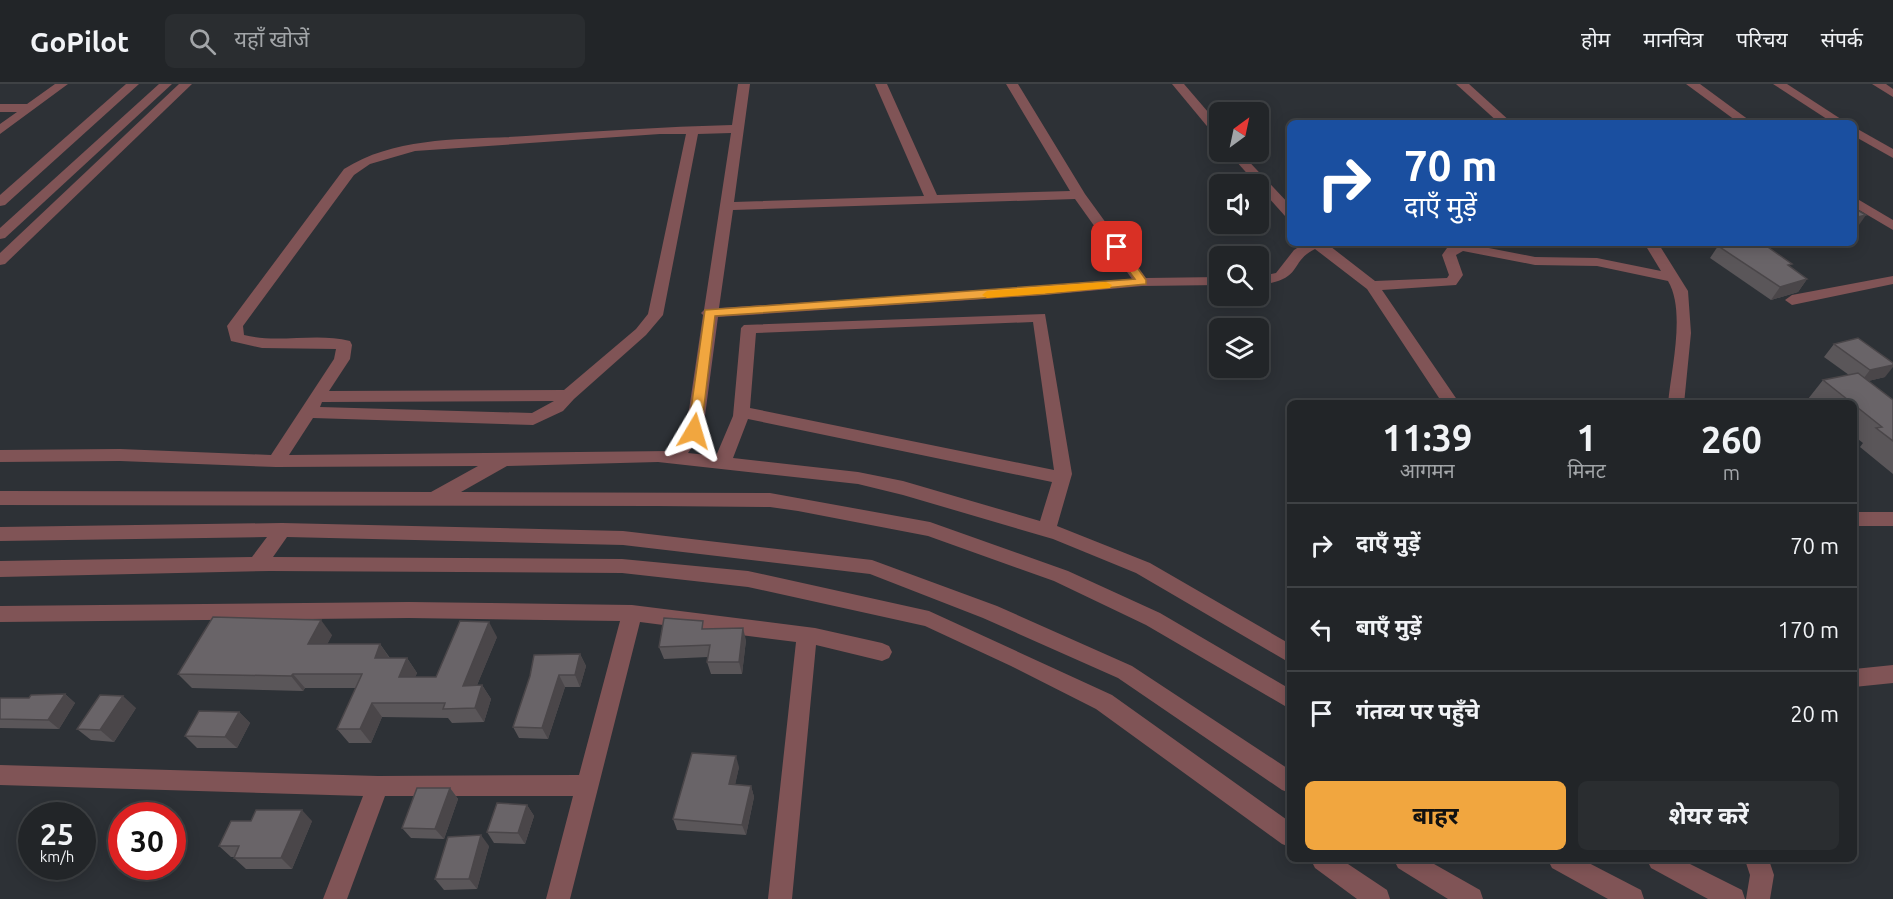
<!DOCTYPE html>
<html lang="hi">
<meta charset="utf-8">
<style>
:root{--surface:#222528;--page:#2a2d30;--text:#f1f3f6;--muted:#a2a5a8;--line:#3f4245;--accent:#f1a63f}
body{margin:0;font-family:Ubuntu,"Noto Sans Devanagari",sans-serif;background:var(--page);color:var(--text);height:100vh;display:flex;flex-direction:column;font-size:22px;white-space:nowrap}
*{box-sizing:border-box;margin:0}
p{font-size:20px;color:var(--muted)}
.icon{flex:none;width:33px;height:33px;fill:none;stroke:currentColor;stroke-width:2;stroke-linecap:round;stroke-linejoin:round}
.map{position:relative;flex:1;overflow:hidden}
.details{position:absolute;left:1287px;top:316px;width:570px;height:462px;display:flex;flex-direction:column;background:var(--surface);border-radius:9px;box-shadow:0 3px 15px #0003,0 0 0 2px var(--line)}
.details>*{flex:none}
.top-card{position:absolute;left:1287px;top:36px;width:570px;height:126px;border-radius:9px;box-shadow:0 3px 15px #0003,0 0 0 2px var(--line);background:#1a4fa0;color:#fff;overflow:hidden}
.needle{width:39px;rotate:33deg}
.fabs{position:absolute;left:1209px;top:18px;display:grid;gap:12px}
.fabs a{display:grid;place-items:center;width:60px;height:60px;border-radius:9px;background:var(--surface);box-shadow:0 3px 15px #0003,0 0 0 2px var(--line);font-size:30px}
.speed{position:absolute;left:18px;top:718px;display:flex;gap:12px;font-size:30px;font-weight:700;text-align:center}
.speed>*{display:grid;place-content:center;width:78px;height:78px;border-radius:50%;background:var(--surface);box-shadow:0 3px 15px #0003,0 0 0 2px var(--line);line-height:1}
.speed small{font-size:15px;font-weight:400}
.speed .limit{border:9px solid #d22;background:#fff;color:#111}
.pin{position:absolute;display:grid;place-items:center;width:51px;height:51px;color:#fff;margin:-26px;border-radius:12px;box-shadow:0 3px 9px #0006}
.me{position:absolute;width:66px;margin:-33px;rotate:7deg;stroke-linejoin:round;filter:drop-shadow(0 0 4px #0008)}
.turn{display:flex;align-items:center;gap:21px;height:126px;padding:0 18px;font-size:27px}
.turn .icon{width:78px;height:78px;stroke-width:2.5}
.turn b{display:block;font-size:42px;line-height:51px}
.eta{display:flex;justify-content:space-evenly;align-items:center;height:102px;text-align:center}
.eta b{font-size:36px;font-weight:700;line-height:42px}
.action{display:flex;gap:12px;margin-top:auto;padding:12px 18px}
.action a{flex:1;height:69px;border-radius:9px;background:var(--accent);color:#111;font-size:24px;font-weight:700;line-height:69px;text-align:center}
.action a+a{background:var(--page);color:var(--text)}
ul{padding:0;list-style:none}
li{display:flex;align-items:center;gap:18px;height:84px;padding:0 18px;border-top:2px solid var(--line)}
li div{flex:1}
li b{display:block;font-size:22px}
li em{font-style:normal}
header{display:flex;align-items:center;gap:36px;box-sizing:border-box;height:84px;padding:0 30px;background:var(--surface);border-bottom:2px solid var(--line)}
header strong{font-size:28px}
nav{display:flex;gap:33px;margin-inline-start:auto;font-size:21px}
.search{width:420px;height:54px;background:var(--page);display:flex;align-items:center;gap:15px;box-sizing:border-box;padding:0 21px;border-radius:9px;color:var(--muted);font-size:22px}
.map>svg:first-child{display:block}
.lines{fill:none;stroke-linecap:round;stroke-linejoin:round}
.minor{fill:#805456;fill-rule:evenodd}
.wall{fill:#5a5659}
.shaded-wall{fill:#4a4649}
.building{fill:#696468;stroke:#4a4649;stroke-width:1.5}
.route{fill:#f1a63f;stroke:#9d6c29;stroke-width:1.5}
.slow{fill:#f59e0b}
</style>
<header>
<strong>GoPilot</strong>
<div class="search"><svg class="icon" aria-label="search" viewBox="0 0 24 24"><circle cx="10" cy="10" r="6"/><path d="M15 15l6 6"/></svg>यहाँ खोजें</div>
<nav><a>होम</a><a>मानचित्र</a><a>परिचय</a><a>संपर्क</a></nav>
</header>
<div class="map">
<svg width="1893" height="815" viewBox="0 0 1893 815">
<rect width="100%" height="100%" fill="#2d3136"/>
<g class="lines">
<g class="minor">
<polygon points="55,0 68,0 0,50 0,40 17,28 0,28 0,20 27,20"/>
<polygon points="126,0 139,0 5,121 0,122 0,111"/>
<polygon points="159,0 172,0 5,154 0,155 0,144"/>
<polygon points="179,0 192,0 5,180 0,181 0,169"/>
<path d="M738,0H750L734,118L924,112L875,0H887L937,111L1070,107L1006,0H1018L1085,110L1146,194L1220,193V201L1142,202L1045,211L718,233L703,347L688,369L716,372L733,332L741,244L744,241L1045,230L1072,390L1057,442L1150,479L1290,560V579L1136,489L1053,455L903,411L858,400L658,378L507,382L461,408L770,409L930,438L1068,487L1160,529L1290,605V625L1146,541L1054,497L928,452L798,427L770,423L657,422L0,421V407L431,408L478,382L276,383L120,377L0,378V366L120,365L271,371L334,275L336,265L262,264L231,257L227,242L344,85C397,51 466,56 526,52C595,47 663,43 732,41ZM731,49L704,226L701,229L703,231L686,346L672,367L289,371L313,334L533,341L563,327L574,315L646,251L663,231L698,50ZM660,50H686L648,230L636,245L564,306L329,307L350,275L352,261L350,257C315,248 278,260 244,251L243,242L354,91L370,80L415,67ZM1075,115L1132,195L1045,203L719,224L733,126ZM1033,238L1054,386L750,324L756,249ZM554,317L532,329L320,323L322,318ZM748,335L1052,398L1040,437L903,397L858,388L733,374Z"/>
<polygon points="1172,0 1184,0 1220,42 1220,54 1216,53"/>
<polygon points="1456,0 1469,0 1512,39 1499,39"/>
<polygon points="1686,0 1700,0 1753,39 1739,39"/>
<polygon points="1773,0 1787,0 1847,39 1833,39"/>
<polygon points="1872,0 1886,0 1893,5 1893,13"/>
<polygon points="1854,43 1893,65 1893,74 1854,52"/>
<polygon points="1228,68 1240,68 1290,121 1290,133 1285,132"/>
<polygon points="1854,113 1893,136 1893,146 1854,123"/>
<path d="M1305,159H1326L1375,197L1447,194L1449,191L1442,171L1447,164L1463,159L1535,173L1597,174L1661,187L1644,159H1658L1688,207L1691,249L1684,320H1668C1671,285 1686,227 1668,197L1597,182L1535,181L1463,167L1456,171L1463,191L1456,201L1382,206L1460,320H1443L1367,205L1315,165C1288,178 1305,196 1258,201V193L1276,189L1294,166Z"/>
<polygon points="1893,192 1893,200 1792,221 1785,216 1792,211"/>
<rect x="1854" y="428" width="39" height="14"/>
<polygon points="282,439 623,447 872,476 997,522 1132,582 1290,686 1290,709 1282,706 1118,594 983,534 870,490 623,461 287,453 273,473 622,475 748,487 929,527 1112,611 1290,738 1290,763 1282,760 1096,625 1011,582 925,542 748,503 622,489 270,487 0,493 0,477 252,473 267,453 0,457 0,443"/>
<polygon points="409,518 632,521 815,544 882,559 889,562 892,568 889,574 882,577 816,561 792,815 768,815 796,558 640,538 570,815 546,815 573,712 385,712 347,815 323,815 363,712 0,701 0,681 378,692 579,691 620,537 409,534 0,538 0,522"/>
<polygon points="1893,581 1893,599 1854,603 1854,585"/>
<polygon points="1311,776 1342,776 1387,806 1390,815 1357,815 1315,784"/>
<polygon points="1394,776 1427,776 1480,806 1483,815 1448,815 1398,784"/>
<polygon points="1548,776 1583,776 1641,806 1644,815 1608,815 1552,784"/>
<polygon points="1647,776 1682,776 1742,806 1745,815 1708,815 1651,784"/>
<polygon points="1745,776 1769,776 1774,791 1770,815 1746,815 1750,791"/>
</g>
</g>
<g class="wall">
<polygon points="1718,162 1790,183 1807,195 1798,208 1771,216 1710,174"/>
<polygon points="1834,260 1885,293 1868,297 1893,316 1893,390 1860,363 1863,359 1854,352 1854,320 1814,320 1808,315 1823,296 1849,291 1824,273"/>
<polygon points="705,545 746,556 742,590 711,590 707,578 708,573 664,575 659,563"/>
<polygon points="332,551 327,560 380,560 390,574 407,574 417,589 415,593 436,593 497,553 477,601 482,601 491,615 484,638 452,639 448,634 382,633 371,659 349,659 337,645 356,604 305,604 303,607 192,604 178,590"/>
<polygon points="580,570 586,582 580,603 565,603 548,655 519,654 513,643 530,592"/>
<polygon points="65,610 75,619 59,645 0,644 0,614 29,614"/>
<polygon points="136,624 114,658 91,656 77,645"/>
<polygon points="239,628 250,639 237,664 197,664 185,652"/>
<polygon points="739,683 735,700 751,702 754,713 746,751 677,746 673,735"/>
<polygon points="450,704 458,715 444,755 411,754 402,744"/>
<polygon points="527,721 534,732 525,760 494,759 487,748"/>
<polygon points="312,737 292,785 246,785 234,774 234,773 231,773 219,762"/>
<polygon points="489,762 477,805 444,806 435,795"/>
</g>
<g class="shaded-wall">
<polygon points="1866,131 1854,148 1854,134"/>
<polygon points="1807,195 1798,208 1771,216 1780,203"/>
<polygon points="1893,281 1893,283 1885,293 1860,299 1870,286"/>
<polygon points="321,536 332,551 320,575 308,560"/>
<polygon points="489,538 497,553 471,616 463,602"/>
<polygon points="743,544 746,556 742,590 739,578"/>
<polygon points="380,560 390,575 375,574"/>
<polygon points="580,570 586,582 580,603 575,591"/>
<polygon points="407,574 417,589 409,607 399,593"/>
<polygon points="293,590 305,604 303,607 291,592"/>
<polygon points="559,591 565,603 548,655 542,644"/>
<polygon points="482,601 491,615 484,638 475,624"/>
<polygon points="65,610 75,619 59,645 48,636"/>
<polygon points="123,612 136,624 114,658 100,646"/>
<polygon points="372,619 382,633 371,659 360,645"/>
<polygon points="239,628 250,639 237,664 225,653"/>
<polygon points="736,672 739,683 733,711 729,700"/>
<polygon points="751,702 754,713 746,751 742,741"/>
<polygon points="450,704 458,715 444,755 435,745"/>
<polygon points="527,721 534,732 525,760 518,749"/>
<polygon points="302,726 312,737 292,785 281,774"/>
<polygon points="481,751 489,762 477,805 469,795"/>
</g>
<g class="building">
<polygon points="1854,124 1866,131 1854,134"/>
<polygon points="1733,159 1762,159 1792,180 1788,181 1807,195 1780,203 1718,162"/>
<polygon points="1858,254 1893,279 1893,281 1870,286 1834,260"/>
<polygon points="1858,289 1893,316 1893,357 1876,344 1882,343 1823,296"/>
<polygon points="213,533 321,536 308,560 380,560 375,574 407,574 399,593 436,593 460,537 489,538 463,602 482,601 475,624 443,625 445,619 372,619 360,645 337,645 362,590 293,590 291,592 178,590"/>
<polygon points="664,534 703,537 702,545 743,544 739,578 707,578 710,561 659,563"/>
<polygon points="580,570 575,591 559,591 542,644 513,643 530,592 534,571"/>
<polygon points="65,610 48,636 0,635 0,614 29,614 31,611"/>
<polygon points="100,611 123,612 100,646 77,645"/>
<polygon points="199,627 239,628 225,653 185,652"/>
<polygon points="692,669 736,672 729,700 751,702 742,741 673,735"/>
<polygon points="417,704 450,704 435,745 402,744"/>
<polygon points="497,719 527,721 518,749 487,748"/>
<polygon points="256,726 302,726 281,774 234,774 239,762 219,762 231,737 251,737"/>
<polygon points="481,751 469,795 435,795 448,753"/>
</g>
<polygon class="route" points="1117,160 1121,161 1146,196 1146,200 1045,210 715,232 701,347 694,351 688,347 705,226 1135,195 1111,163"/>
<polygon class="slow" points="1106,198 1112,201 1110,204 987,214 982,211 987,207"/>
</svg>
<div class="fabs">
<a><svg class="needle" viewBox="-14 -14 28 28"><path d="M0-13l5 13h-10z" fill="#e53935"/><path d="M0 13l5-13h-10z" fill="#a2a5a8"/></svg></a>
<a><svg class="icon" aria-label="sound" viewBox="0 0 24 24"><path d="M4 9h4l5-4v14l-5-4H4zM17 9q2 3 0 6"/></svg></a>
<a><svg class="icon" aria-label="search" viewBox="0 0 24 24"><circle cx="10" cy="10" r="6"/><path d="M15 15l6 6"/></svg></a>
<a><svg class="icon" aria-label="layers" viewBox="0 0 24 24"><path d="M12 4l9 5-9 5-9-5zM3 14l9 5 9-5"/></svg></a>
</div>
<div class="speed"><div>25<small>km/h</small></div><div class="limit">30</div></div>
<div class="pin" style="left:1117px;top:163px;background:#d93025"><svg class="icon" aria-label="arrive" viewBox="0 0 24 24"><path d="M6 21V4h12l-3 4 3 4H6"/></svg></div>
<svg class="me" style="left:694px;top:347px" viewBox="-20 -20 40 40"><path d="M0-17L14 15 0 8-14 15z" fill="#f1a63f" stroke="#fff" stroke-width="4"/></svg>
<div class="top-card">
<div class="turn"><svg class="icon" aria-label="right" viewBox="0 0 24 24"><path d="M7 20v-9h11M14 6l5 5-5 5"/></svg><div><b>70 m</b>दाएँ मुड़ें</div></div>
</div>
<section class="details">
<div class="eta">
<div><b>11:39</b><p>आगमन</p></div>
<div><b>1</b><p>मिनट</p></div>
<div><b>260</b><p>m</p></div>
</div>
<ul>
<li><svg class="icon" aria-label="right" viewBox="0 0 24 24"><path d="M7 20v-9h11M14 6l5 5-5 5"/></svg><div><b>दाएँ मुड़ें</b></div><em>70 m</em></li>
<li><svg class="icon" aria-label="left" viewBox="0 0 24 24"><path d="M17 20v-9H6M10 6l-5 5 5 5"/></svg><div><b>बाएँ मुड़ें</b></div><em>170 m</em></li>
<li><svg class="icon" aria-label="arrive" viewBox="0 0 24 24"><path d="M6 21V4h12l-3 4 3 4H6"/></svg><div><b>गंतव्य पर पहुँचे</b></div><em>20 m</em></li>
</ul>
<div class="action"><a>बाहर</a><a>शेयर करें</a></div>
</section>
</div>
